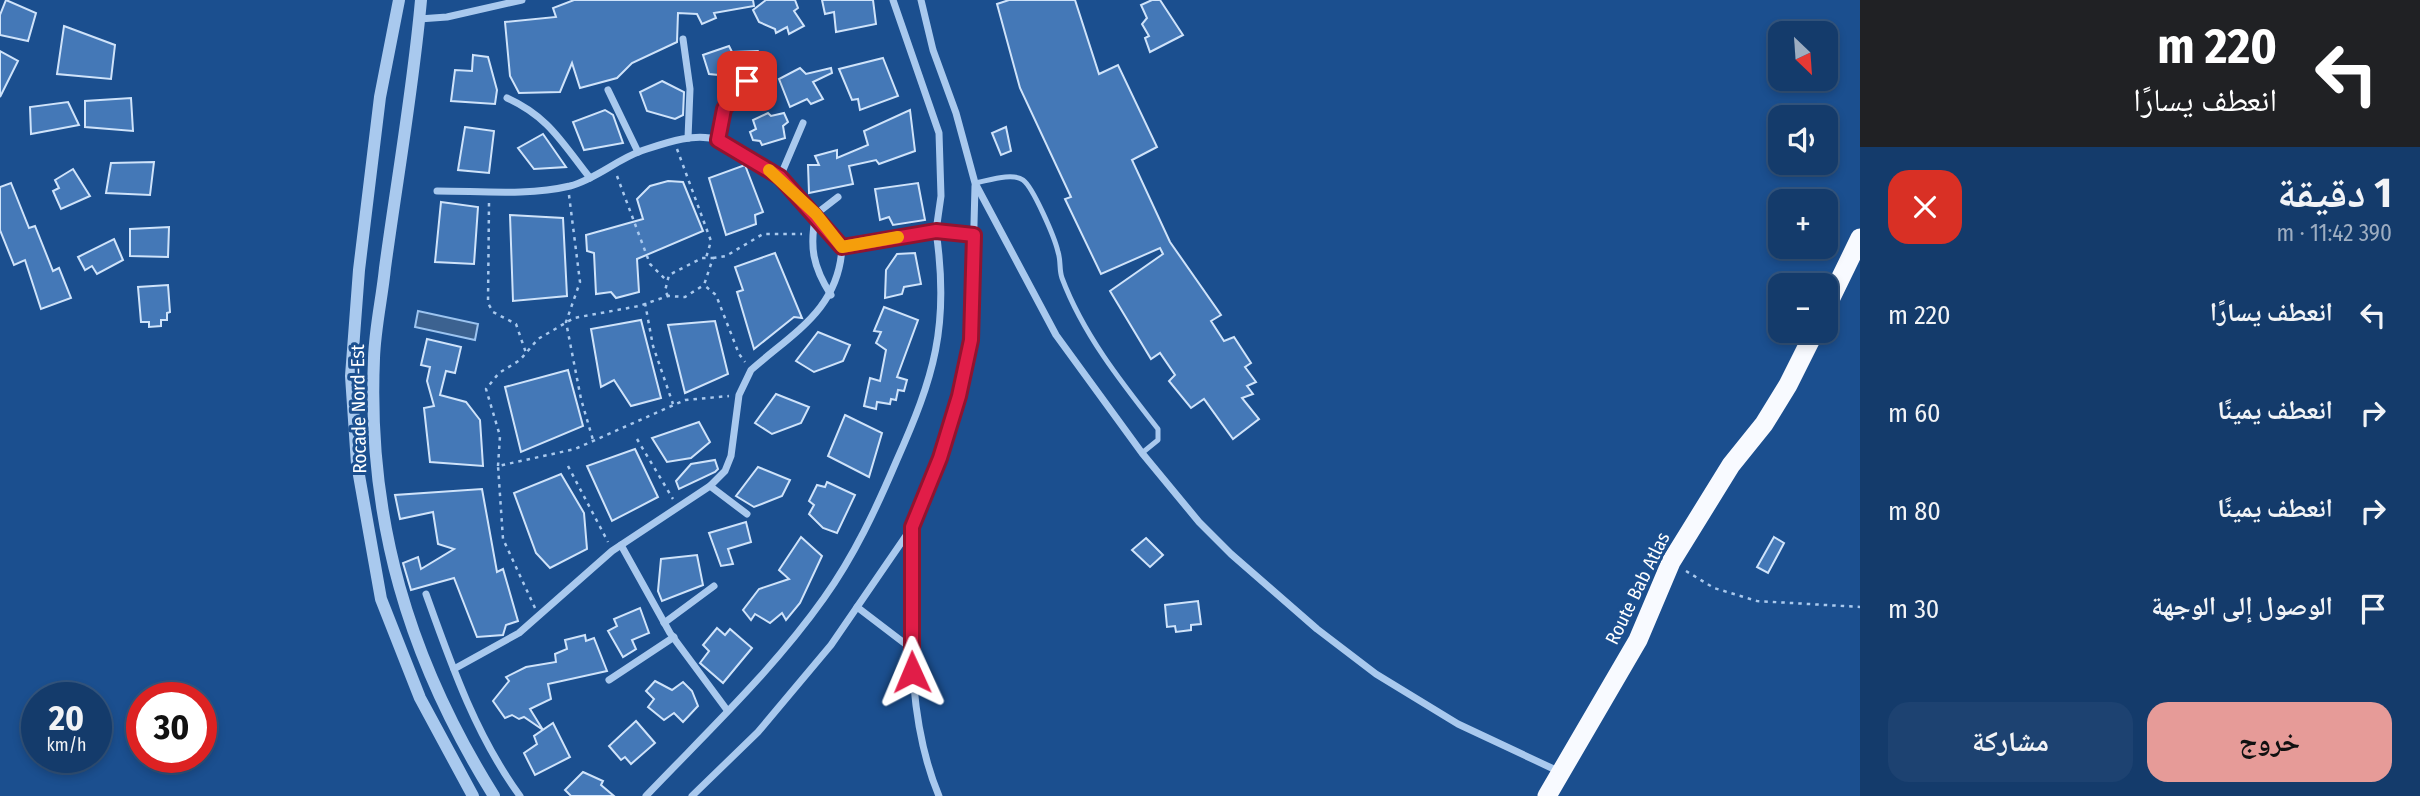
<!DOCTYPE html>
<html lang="ar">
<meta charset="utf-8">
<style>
:root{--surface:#143b6b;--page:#1d4271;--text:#f1f3f6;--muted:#9dadc1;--line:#33557e;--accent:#e69b98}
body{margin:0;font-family:"Fira Sans Condensed","Noto Naskh Arabic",sans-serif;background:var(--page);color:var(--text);direction:rtl;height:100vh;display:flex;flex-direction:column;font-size:26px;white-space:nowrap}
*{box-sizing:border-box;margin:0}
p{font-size:23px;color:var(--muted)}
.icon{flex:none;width:38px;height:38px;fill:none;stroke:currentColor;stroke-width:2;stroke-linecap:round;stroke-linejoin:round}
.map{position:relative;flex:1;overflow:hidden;direction:ltr}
.drawer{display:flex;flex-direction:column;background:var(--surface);width:560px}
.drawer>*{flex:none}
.hud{background:#202124;color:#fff;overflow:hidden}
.needle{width:46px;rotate:155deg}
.fabs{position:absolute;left:1768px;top:21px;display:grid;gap:14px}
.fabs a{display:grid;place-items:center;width:70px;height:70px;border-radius:14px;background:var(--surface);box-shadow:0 4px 10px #0003,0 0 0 2px var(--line);font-size:35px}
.speed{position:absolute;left:21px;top:682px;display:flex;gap:14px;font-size:35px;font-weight:700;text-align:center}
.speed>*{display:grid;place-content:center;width:91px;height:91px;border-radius:50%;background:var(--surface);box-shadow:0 4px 10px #0003,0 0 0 2px var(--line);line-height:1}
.speed small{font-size:18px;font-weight:400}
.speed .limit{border:10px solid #d22;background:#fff;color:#111}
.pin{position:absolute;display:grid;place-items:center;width:60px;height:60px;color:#fff;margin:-30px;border-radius:14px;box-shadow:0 4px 10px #0006}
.me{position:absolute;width:77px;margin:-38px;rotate:359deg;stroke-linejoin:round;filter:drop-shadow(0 0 5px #0008)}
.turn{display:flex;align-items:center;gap:24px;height:147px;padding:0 28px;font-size:32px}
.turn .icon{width:91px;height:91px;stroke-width:2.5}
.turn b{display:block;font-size:49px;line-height:60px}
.round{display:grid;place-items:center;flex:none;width:74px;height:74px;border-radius:21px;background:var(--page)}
.summary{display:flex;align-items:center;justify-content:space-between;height:119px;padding:0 28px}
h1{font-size:42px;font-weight:700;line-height:52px}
.button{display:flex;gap:14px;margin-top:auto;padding:14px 28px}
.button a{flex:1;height:80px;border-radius:21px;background:var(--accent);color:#111;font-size:28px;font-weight:700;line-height:80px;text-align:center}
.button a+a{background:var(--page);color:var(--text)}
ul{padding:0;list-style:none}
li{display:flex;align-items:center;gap:21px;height:98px;padding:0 28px}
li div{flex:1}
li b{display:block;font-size:26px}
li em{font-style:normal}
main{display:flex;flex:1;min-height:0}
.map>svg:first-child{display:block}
.water{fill:#3c6290;stroke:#9cc4f0;stroke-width:2}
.building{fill:#4478b7;stroke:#cfe3fa;stroke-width:2}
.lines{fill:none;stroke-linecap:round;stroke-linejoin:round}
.path{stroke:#a9c9ee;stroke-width:2.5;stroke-dasharray:3.5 5;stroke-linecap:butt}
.service{stroke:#a9c9ee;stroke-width:5}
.minor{stroke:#a9c9ee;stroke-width:7}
.tertiary{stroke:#a9c9ee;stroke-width:12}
.trunk{stroke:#f8faff;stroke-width:19}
.route-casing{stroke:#92132f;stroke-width:18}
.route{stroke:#e11d48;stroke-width:12}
.slow{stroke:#f59e0b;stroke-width:12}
.labels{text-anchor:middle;stroke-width:6;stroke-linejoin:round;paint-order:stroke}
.street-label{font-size:19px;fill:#fff;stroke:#1b4f8f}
</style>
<main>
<section class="drawer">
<div class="hud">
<div class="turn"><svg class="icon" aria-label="left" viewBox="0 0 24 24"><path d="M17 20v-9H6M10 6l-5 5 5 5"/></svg><div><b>220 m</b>انعطف يسارًا</div></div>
</div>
<div class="summary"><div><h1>1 دقيقة</h1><p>390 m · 11:42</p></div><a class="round" style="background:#d93025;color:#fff"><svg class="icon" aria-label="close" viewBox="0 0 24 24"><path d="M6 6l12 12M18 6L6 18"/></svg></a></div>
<ul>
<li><svg class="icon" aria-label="left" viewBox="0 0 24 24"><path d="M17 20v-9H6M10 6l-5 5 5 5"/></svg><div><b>انعطف يسارًا</b></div><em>220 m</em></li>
<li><svg class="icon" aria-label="right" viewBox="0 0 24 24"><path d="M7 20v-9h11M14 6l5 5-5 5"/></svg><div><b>انعطف يمينًا</b></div><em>60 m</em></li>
<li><svg class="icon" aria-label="right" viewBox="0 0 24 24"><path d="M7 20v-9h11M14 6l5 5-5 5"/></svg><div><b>انعطف يمينًا</b></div><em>80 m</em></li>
<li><svg class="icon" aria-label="arrive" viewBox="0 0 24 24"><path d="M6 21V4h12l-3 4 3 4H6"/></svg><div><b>الوصول إلى الوجهة</b></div><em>30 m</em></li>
</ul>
<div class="button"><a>خروج</a><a>مشاركة</a></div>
</section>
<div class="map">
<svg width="1860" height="796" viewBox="0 0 1860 796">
<rect width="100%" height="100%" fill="#1b4f8f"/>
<polygon class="water" points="418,311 478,324 475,340 415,327"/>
<g class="building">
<polygon points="6,0 36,13 28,41 0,35 0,15"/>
<polygon points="574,0 753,0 754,6 714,13 716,18 702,24 697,14 678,13 677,42 632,63 617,78 580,88 572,63 560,92 519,93 510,76 505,22 556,17 553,8"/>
<polygon points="766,0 795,0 798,8 794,11 804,26 789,34 787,27 776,33 775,29 759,22 753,10"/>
<polygon points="822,0 873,0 876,24 836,32 834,12 825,14"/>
<polygon points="1009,0 1075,0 1099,74 1118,65 1157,147 1132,160 1170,242 1221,315 1211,321 1224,341 1234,337 1251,363 1245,367 1256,382 1247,386 1253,394 1242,398 1259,419 1233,439 1204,399 1191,408 1169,381 1175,375 1160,353 1151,359 1110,291 1163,254 1160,248 1101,274 1065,199 1071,197 1020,88 997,4"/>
<polygon points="1152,0 1160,0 1183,35 1150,52 1145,38 1149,36 1142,24 1147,18 1141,5"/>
<polygon points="64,26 115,45 111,79 57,74"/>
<polygon points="729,46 732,52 757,51 749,61 741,62 743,71 739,77 709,74 703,55"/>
<polygon points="0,51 18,61 0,97"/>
<polygon points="473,55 488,57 497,90 495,104 451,101 455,70 472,71"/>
<polygon points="883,58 898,96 860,110 858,99 852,100 839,69"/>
<polygon points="800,68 806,74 831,68 832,73 813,82 823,99 811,104 807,99 790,107 779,79"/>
<polygon points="662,81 684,92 683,115 675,119 647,111 640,92"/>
<polygon points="131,98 133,131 85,127 85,101"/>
<polygon points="68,102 79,125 31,134 30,107"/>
<polygon points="605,110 613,115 623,143 584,150 573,122"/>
<polygon points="910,110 915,151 879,164 876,160 849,166 853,184 809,193 808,165 819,165 815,156 837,150 837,158 868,145 864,131"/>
<polygon points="768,113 771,116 784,113 788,122 783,126 785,138 762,145 760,141 753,140 750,132 756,129 753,120"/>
<polygon points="465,127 494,131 489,173 458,170"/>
<polygon points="1006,127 1011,151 1001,155 992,133"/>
<polygon points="543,134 566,167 534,169 518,148"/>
<polygon points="154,162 150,195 106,193 111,163"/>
<polygon points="745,165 763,212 755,215 756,224 726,235 709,178"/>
<polygon points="73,169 90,196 61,209 53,191 59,188 55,180"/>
<polygon points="668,181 683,182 703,231 637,259 639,292 616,298 611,292 596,294 594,253 587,251 586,235 643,219 637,199 650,186"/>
<polygon points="11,183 29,228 35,226 53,271 59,268 71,298 41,309 25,260 14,265 0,230 0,187"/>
<polygon points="918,183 925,220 893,225 889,217 880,220 875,189"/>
<polygon points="441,202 478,207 474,264 435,262"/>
<polygon points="510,215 563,218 567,296 513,301"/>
<polygon points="169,227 168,257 130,256 130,229"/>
<polygon points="114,239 123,260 97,274 92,266 85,270 78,257"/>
<polygon points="775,253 802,318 794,317 754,349 737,292 743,290 735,267"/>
<polygon points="915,253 921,284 904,287 902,294 885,298 886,270 897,254"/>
<polygon points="168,285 170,312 167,313 167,320 161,320 161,326 149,327 149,322 141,322 138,287"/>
<polygon points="884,307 918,320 897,377 907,380 904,391 898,390 896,400 891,399 890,404 877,402 876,409 864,406 870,378 880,381 886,350 876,343 881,332 874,331"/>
<polygon points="641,320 661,398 631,406 614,380 601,387 591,329"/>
<polygon points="715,321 728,374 685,393 668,325"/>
<polygon points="818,332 850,345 843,361 814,372 796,361"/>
<polygon points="427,339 461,347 455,373 446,371 440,395 466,402 480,420 483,466 430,462 424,408 434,406 427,381 430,367 421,365"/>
<polygon points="568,370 583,426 521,452 505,387"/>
<polygon points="776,394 809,407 801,423 772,434 755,423"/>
<polygon points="845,415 882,433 869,477 828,456"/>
<polygon points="699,422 710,442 691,458 667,462 652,438"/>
<polygon points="635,449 658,497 612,521 587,466"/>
<polygon points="715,460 718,469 715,472 679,489 676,481 691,464"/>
<polygon points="758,467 790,480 782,496 754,507 736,496"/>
<polygon points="561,474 584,513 587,549 550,568 536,553 514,493"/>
<polygon points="827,482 855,495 837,533 823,528 809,514 814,505 809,501 817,485 825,487"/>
<polygon points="482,489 497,572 503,569 518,621 506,625 503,635 477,637 454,578 411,590 403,563 418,557 421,569 454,549 438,544 433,512 400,519 395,495"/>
<polygon points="746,522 751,542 728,549 733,564 721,566 709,533"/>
<polygon points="801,537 822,556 800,603 786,620 782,613 770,623 755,614 751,620 743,610 759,589 789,579 779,570"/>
<polygon points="1774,537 1784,543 1768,573 1757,567"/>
<polygon points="1146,538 1163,555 1150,567 1132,550"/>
<polygon points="697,555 703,585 662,601 658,591 661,559"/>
<polygon points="1198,601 1201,624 1191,625 1191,630 1176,632 1175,626 1167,627 1165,605"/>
<polygon points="640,608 649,633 632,640 636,649 623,657 608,631 617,626 614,619"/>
<polygon points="717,628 725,635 730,629 752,648 723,683 700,663 709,651 703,645"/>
<polygon points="585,635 586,641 594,638 607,671 548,684 551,699 530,709 543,730 524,717 519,719 512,715 505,718 493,701 509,681 506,677 526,667 556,662 555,654 567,649 565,640"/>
<polygon points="655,681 672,690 683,682 692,691 698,706 683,722 674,713 664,720 648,707 654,699 646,691"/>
<polygon points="636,721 655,743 631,764 625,757 621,760 609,746"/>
<polygon points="553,723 570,757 535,775 524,753 537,744 534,736"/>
<polygon points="583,772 603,781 601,785 614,796 571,796 565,790"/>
</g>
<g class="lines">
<g class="path">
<polyline points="677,149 711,241 706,258"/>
<polyline points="617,176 650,264 667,281"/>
<polyline points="569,195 580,282 566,322 581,399 593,440"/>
<polyline points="489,203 488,303 493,312 516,324 526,353"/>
<polyline points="713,258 726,256 763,234 802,234"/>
<polyline points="668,296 665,291 669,275 702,258 713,258 704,285 716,295 739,354 745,362"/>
<polyline points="645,303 653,346 673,404"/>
<polyline points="637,439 673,499"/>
<polyline points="498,466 500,436 486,389 499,373 520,360 538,339 574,318 639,306 668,296 685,297 704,285"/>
<polyline points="568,466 608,542"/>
<polyline points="1686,571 1714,588 1757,601 1860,607"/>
<polyline points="535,608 503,539 498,466 575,449 685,400 729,396"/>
</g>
<path class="service" d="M975,183C987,181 1012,172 1023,180C1033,187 1055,238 1058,252C1061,260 1059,270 1062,278C1083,334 1121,382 1158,429V440L1142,453"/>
<g class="minor">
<polyline points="893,0 939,133 941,196 936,231 974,235"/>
<polyline points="921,0 933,50 956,113 975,183 1056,335 1142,453 1199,522 1231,554 1317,629 1376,674 1458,724 1558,771"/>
<polyline points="419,19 447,17 522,0"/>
<polyline points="683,39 690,89 688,138"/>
<polyline points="608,90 638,152"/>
<path d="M507,98C549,117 562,143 590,178"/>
<path d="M718,140C722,105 743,88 758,57"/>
<polyline points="780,177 803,123"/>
<path d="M437,191C480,191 528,196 570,186C596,179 616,160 641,151C665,143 694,132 719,140C771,157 809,206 842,247"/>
<path d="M831,295C813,267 809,247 816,214L838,197"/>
<polyline points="710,486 747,514"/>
<path d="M912,527C912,616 904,713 939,796"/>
<polyline points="621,545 670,633 727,710"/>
<path d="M426,594C451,664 476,736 520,796"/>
<polyline points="857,607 912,649"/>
<polyline points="664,623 714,586"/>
<path d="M454,669L519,633L612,551L710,486L725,471L731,456L739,395L751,370C794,332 839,309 842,247L936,231C950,326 934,377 896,462C876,509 854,556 824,598C773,670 707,732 646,796"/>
<polyline points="609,680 674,637"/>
<polyline points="692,796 758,732 831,645 912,527 940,458 959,396 971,340 975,186"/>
</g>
<g class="tertiary">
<polyline points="399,0 380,97 359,270 351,376 357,464 381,599 420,698 473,796"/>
<path d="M421,0C413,90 397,179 385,268C382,298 375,328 374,358C367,520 409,660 494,796"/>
</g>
<g class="trunk">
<polyline points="1825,310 1860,238"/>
<polyline points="1547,796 1638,640 1671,562 1731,465 1764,424 1788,385 1815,331"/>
</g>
</g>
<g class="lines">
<defs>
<polyline id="route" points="747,81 724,109 718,140 780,177 842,247 936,231 974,235 971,340 959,396 940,458 912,527 912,672"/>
</defs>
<use href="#route" class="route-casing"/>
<use href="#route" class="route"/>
<polyline class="slow" points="769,170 816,214 842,247 898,237"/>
</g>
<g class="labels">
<g class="street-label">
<text transform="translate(358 409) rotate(-91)" y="7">Rocade Nord-Est</text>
<text transform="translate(1637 588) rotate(-64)" y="7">Route Bab Atlas</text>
</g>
</g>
</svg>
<div class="fabs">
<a><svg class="needle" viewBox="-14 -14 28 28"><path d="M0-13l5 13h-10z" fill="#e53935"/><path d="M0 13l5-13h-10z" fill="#9dadc1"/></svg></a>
<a><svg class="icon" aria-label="sound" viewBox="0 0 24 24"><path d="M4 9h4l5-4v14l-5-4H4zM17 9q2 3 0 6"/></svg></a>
<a>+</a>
<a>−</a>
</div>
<div class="speed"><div>20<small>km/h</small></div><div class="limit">30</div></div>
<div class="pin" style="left:747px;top:81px;background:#d93025"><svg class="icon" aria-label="arrive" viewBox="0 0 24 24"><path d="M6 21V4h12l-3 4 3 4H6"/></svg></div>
<svg class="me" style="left:912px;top:672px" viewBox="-20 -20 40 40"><path d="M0-17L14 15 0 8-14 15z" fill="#e11d48" stroke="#fff" stroke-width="4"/></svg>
</div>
</main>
